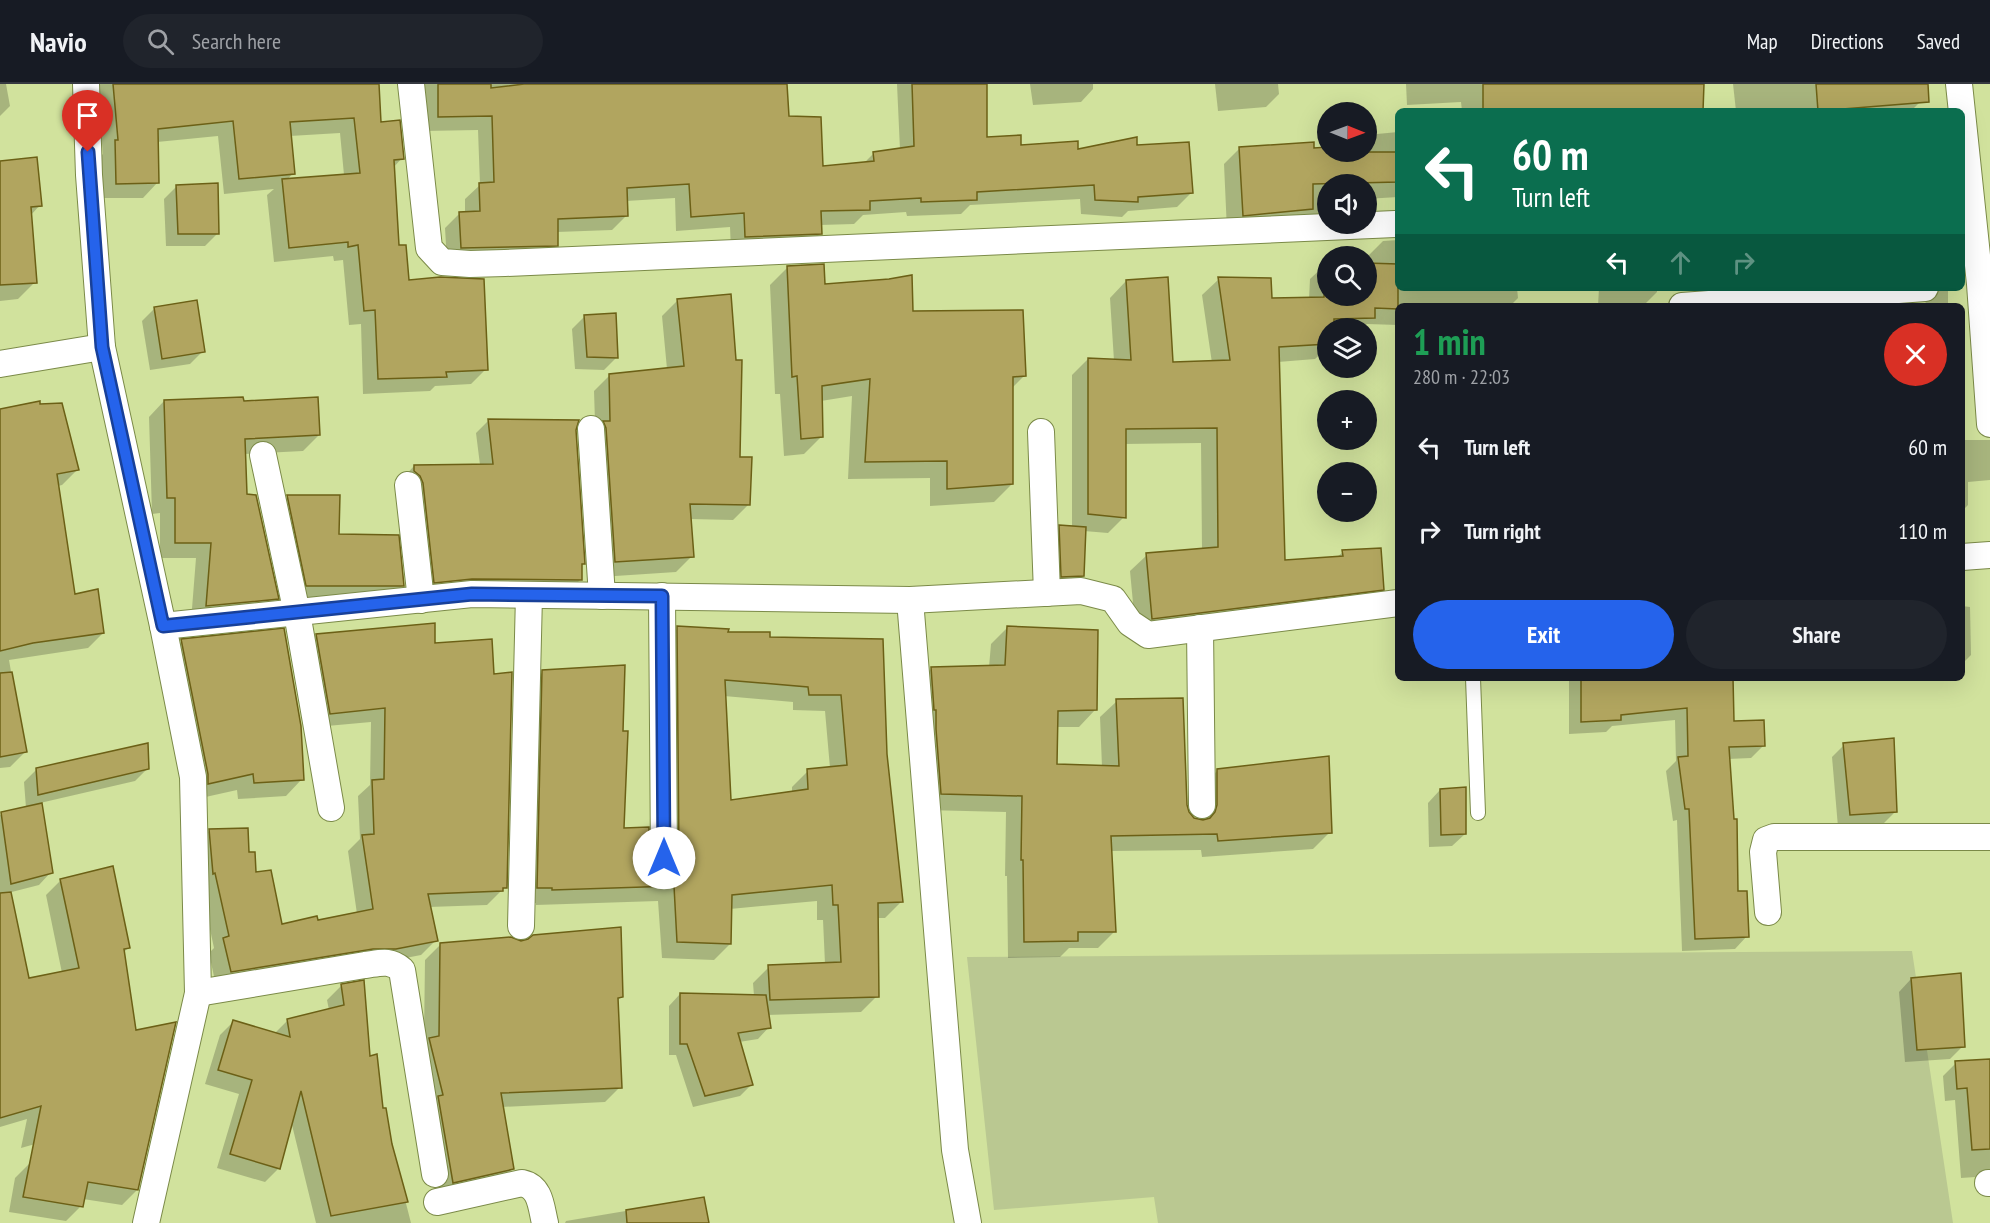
<!DOCTYPE html>
<meta charset="utf-8">
<style>
:root{--surface:#171b24;--page:#20242c;--text:#f1f3f6;--muted:#9ea1a6;--line:#363941;--accent:#2563eb}
body{margin:0;font-family:"PT Sans Narrow",sans-serif;background:var(--page);color:var(--text);height:100vh;display:flex;flex-direction:column;font-size:22px;white-space:nowrap}
*{box-sizing:border-box;margin:0}
p{font-size:20px;color:var(--muted)}
.icon{flex:none;width:33px;height:33px;fill:none;stroke:currentColor;stroke-width:2;stroke-linecap:round;stroke-linejoin:round}
.map{position:relative;flex:1;overflow:hidden}
.panel{position:absolute;left:1395px;top:219px;width:570px;height:378px;display:flex;flex-direction:column;background:var(--surface);border-radius:9px;box-shadow:0 6px 24px #0002}
.panel>*{flex:none}
.hud{position:absolute;left:1395px;top:24px;width:570px;height:183px;border-radius:9px;box-shadow:0 6px 24px #0002;background:#0b6e4f;color:#fff;overflow:hidden}
.needle{width:39px;rotate:91deg}
.controls{position:absolute;left:1317px;top:18px;display:grid;gap:12px}
.controls a{display:grid;place-items:center;width:60px;height:60px;border-radius:50%;background:var(--surface);box-shadow:0 6px 24px #0002;font-size:30px}
.pin{position:absolute;display:grid;place-items:center;width:51px;height:51px;color:#fff;margin:-62px -26px;border-radius:50% 50% 50% 0;rotate:-45deg;box-shadow:0 0 6px #0007}
.pin .icon{rotate:45deg}
.me{position:absolute;width:66px;margin:-33px;rotate:0deg;stroke-linejoin:round;filter:drop-shadow(0 0 4px #0008)}
.turn{display:flex;align-items:center;gap:21px;height:126px;padding:0 18px;font-size:27px}
.turn .icon{width:78px;height:78px;stroke-width:2.5}
.turn b{display:block;font-size:42px;line-height:51px}
.lanes{display:flex;align-items:center;height:57px;padding:0 18px;background:#0003;justify-content:center;gap:30px;direction:ltr}
.lanes .off{opacity:.35}
.round{display:grid;place-items:center;flex:none;width:63px;height:63px;border-radius:32px;background:var(--page)}
.headline{display:flex;align-items:center;justify-content:space-between;height:102px;padding:0 18px}
h1{font-size:36px;font-weight:800;line-height:45px;color:#1e9e55}
.cta{display:flex;gap:12px;margin-top:auto;padding:12px 18px}
.cta a{flex:1;height:69px;border-radius:36px;background:var(--accent);color:#fff;font-size:24px;font-weight:800;line-height:69px;text-align:center}
.cta a+a{background:var(--page);color:var(--text)}
ul{padding:0;list-style:none}
li{display:flex;align-items:center;gap:18px;height:84px;padding:0 18px}
li div{flex:1}
li b{display:block;font-size:22px}
li em{font-style:normal}
header{display:flex;align-items:center;gap:36px;box-sizing:border-box;height:84px;padding:0 30px;background:var(--surface);border-bottom:2px solid var(--line)}
header strong{font-size:28px}
nav{display:flex;gap:33px;margin-inline-start:auto;font-size:21px}
.search{width:420px;height:54px;background:var(--page);display:flex;align-items:center;gap:15px;box-sizing:border-box;padding:0 21px;border-radius:33px;color:var(--muted);font-size:22px}
.map>svg:first-child{display:block}
.green{fill:#bac891}
.shadow{fill:#0003;fill-rule:evenodd}
.building{fill:#b1a55f;stroke:#6c6016;stroke-width:1.5;fill-rule:evenodd}
.lines{fill:none;stroke-linecap:round;stroke-linejoin:round}
.service-casing{stroke:#7b8a48;stroke-width:16}
.minor-casing{stroke:#7b8a48;stroke-width:28}
.service{stroke:#fff;stroke-width:14}
.minor{stroke:#fff;stroke-width:26}
.route-casing{stroke:#184099;stroke-width:15}
.route{stroke:#2563eb;stroke-width:10}
</style>
<header>
<strong>Navio</strong>
<div class="search"><svg class="icon" aria-label="search" viewBox="0 0 24 24"><circle cx="10" cy="10" r="6"/><path d="M15 15l6 6"/></svg>Search here</div>
<nav><a>Map</a><a>Directions</a><a>Saved</a></nav>
</header>
<div class="map">
<svg width="1990" height="1139" viewBox="0 0 1990 1139">
<rect width="100%" height="100%" fill="#d1e29d"/>
<polygon class="green" points="1912,867 1953,1139 1158,1139 1154,1113 994,1126 967,873"/>
<g class="shadow">
<polygon points="0,0 6,0 10,22 0,32"/>
<path d="M96,0H378L380,40L402,74L393,84L397,163L408,197L486,285L471,300L435,302L430,307L363,310L361,240L349,241L343,176L334,177L333,172L274,178L267,111L274,105L224,110L218,52L157,58L158,98L143,114H101L100,73L103,70ZM340,49L344,91L287,96L293,89L290,52Z"/>
<polygon points="423,0 786,0 788,34 821,83 863,80 874,69 900,66 897,0 956,0 986,55 1020,62 1077,67 1136,63 1191,109 1177,123 1128,127 1122,133 1081,130 1080,115 970,121 961,130 907,132 906,128 863,131 854,140 820,141 821,149 806,164 731,167 730,143 676,147 675,114 626,117 627,131 612,146 557,148 557,161 542,176 447,178 445,144 460,129 465,129 465,115 480,101 478,46 424,47"/>
<polygon points="1030,0 1093,0 1093,5 1081,18 1033,21"/>
<polygon points="1215,0 1278,0 1279,10 1266,23 1218,27"/>
<polygon points="1406,0 1703,0 1702,27 1462,27 1461,18 1407,21"/>
<polygon points="1733,0 1919,0 1920,18 1911,27 1736,27"/>
<polygon points="1398,48 1398,113 1366,115 1366,100 1328,100 1328,129 1305,131 1295,140 1227,147 1224,80 1240,64 1366,68 1366,60 1377,50"/>
<polygon points="0,78 40,121 31,131 35,198 18,215 0,217"/>
<polygon points="177,102 218,149 205,162 166,162 164,115"/>
<polygon points="1398,156 1398,204 1517,204 1518,214 1510,222 1398,222 1398,241 1367,240 1363,244 1328,244 1328,263 1315,275 1278,278 1284,478 1336,474 1343,468 1382,505 1366,521 1136,551 1130,487 1147,471 1202,466 1201,359 1124,360 1124,433 1108,449 1084,447 1083,492 1070,504 1049,505 1047,455 1060,442 1072,443 1072,291 1088,275 1114,277 1110,214 1126,197 1172,280 1212,279 1202,211 1219,195 1271,215 1309,215 1310,195 1327,179 1328,212 1366,212 1367,173 1383,157"/>
<polygon points="788,183 824,202 912,229 1024,292 1012,304 1012,400 994,418 930,422 930,394 848,395 852,312 821,317 822,352 804,370 784,372 780,310 775,310 770,201"/>
<polygon points="1599,204 1657,204 1657,208 1643,222 1598,222"/>
<polygon points="1916,204 1948,204 1948,222 1907,222 1926,220 1923,209"/>
<polygon points="678,216 739,374 749,420 733,436 690,435 692,472 676,488 600,493 594,307 610,291 667,285 662,232"/>
<polygon points="155,224 203,267 190,280 150,286 142,237"/>
<polygon points="585,232 617,273 604,286 575,285 572,245"/>
<polygon points="164,317 242,319 319,351 303,367 244,370 245,412 277,514 261,530 191,537 196,474 160,474 160,429 152,430 149,333"/>
<polygon points="0,326 77,386 62,401 58,402 74,511 103,549 88,564 9,576 25,668 10,683 0,684"/>
<polygon points="489,336 575,346 583,479 580,482 580,496 568,508 422,511 402,395 414,382 480,381 476,349"/>
<polygon points="1962,356 1990,356 1990,396 1968,398 1968,421 1962,427"/>
<polygon points="288,412 338,452 403,501 390,514 294,514 275,425"/>
<polygon points="1962,522 1970,523 1971,571 1962,580"/>
<path d="M678,544L769,554L882,556L885,670L901,818L885,834H877V912L861,928L767,931L769,943L758,955L739,958L751,1001L740,1012L693,1023L676,971H669V922L680,910L754,912L753,899L769,883L825,880L823,836H817V817L730,825V860L714,876L662,874L658,817L536,821V819H522L527,604L543,588L623,746L648,774L649,782L656,789L664,790L662,560ZM724,612L793,618V626L825,627L830,684L808,687L792,703V709L730,718Z"/>
<polygon points="1007,544 1095,626 1079,643 1057,643 1056,682 1102,683 1100,633 1117,617 1185,721 1188,730 1194,736 1201,737 1201,704 1217,687 1330,748 1313,765 1202,773 1201,766 1111,767 1115,847 1098,864 1069,864 1060,873 1008,874 1007,792 1005,792 1006,728 925,726 915,602 931,585 989,583 991,560"/>
<polygon points="316,551 433,560 505,803 487,821 429,823 436,856 421,871 380,879 216,902 209,869 214,864 201,803 195,761 210,746 247,769 255,790 281,842 357,830 348,767 360,755 358,712 370,701 371,638 316,643 302,565"/>
<polygon points="182,557 302,695 286,712 238,715 237,706 192,716 165,573"/>
<polygon points="1569,594 1732,594 1732,638 1764,661 1751,674 1728,675 1737,809 1747,852 1735,865 1682,867 1677,736 1673,737 1666,687 1676,677 1675,636 1612,642 1606,648 1569,650"/>
<polygon points="1844,661 1896,727 1883,740 1838,743 1832,673"/>
<polygon points="148,684 135,697 40,719 51,788 39,801 0,811 0,731 26,724 24,698 37,685"/>
<polygon points="1440,706 1465,750 1452,762 1429,763 1428,719"/>
<polygon points="61,796 128,864 123,869 137,1106 122,1121 83,1115 81,1122 66,1137 9,1128 15,1094 31,1078 67,1051 21,1064 27,1035 0,1043 0,820 28,896 62,889 46,811"/>
<polygon points="440,861 621,913 617,917 620,1003 605,1018 502,1023 512,1085 497,1100 439,1113 423,1029 425,876"/>
<polygon points="1911,895 1963,962 1950,975 1905,978 1899,908"/>
<polygon points="341,902 369,974 411,1139 316,1139 291,1037 279,1084 265,1098 217,1084 239,1010 205,1000 220,951 234,937 274,950 288,936 329,926 327,916"/>
<polygon points="1990,977 1990,1092 1961,1094 1955,1016 1945,1017 1943,992 1956,979"/>
<polygon points="703,1114 707,1139 565,1139 566,1137"/>
</g>
<g class="building">
<polygon points="113,0 379,0 381,38 400,36 404,75 394,76 399,161 406,161 409,196 440,193 484,195 488,286 446,288 447,293 378,295 375,226 364,227 358,161 348,163 348,158 289,164 282,95 360,89 354,34 290,38 295,90 239,95 233,37 158,45 159,99 116,100 115,56 118,56"/>
<polygon points="438,0 491,0 491,4 524,0 787,0 789,32 821,33 823,82 874,77 873,68 914,62 912,0 987,0 987,53 1021,51 1021,61 1078,57 1078,65 1137,53 1137,61 1189,58 1193,109 1138,113 1138,118 1095,116 1094,101 977,108 977,116 921,118 921,114 870,117 870,126 821,127 822,150 745,153 744,129 691,133 689,100 627,104 628,132 558,135 558,162 461,164 459,128 480,127 479,99 494,98 492,32 438,33"/>
<polygon points="1483,0 1704,0 1703,27 1483,27"/>
<polygon points="1816,0 1928,0 1929,18 1818,27"/>
<polygon points="1314,58 1314,64 1328,63 1328,68 1398,68 1398,98 1313,100 1313,125 1243,132 1239,63"/>
<polygon points="37,73 42,122 31,123 37,199 0,201 0,77"/>
<polygon points="218,99 219,150 178,150 176,101"/>
<polygon points="1326,177 1328,177 1328,212 1366,212 1366,179 1398,180 1398,225 1375,224 1375,234 1334,235 1334,244 1328,244 1328,260 1279,263 1285,476 1343,472 1342,466 1381,464 1384,506 1152,535 1146,469 1218,463 1217,344 1126,345 1126,434 1088,430 1088,274 1131,276 1126,196 1168,193 1173,278 1230,276 1218,193 1271,194 1272,214 1324,213"/>
<polygon points="824,180 825,200 889,195 912,191 913,227 1023,226 1026,292 1013,293 1013,400 947,405 947,377 865,378 870,295 822,302 823,353 801,355 797,292 792,293 787,182"/>
<polygon points="731,210 736,276 742,276 740,373 752,373 750,421 690,420 694,473 615,478 606,344 603,337 610,337 609,290 684,282 677,215"/>
<polygon points="197,216 205,268 162,275 154,223"/>
<polygon points="616,229 618,274 587,273 584,231"/>
<polygon points="243,313 244,317 318,313 320,351 245,355 247,410 256,411 279,515 206,522 211,459 175,459 175,414 167,414 164,316"/>
<polygon points="40,317 40,320 62,319 79,386 57,390 75,510 98,505 104,549 33,559 0,567 0,325"/>
<polygon points="488,335 579,336 576,346 585,480 582,480 582,496 472,495 434,499 423,399 420,392 414,387 414,381 493,380"/>
<polygon points="287,411 340,411 339,450 399,451 404,502 306,502"/>
<polygon points="1059,441 1086,443 1084,492 1061,493"/>
<polygon points="435,539 435,559 492,555 494,590 512,588 507,804 503,804 503,807 428,810 438,857 396,865 373,865 231,888 223,854 229,852 215,789 213,790 209,745 248,744 249,768 255,768 256,788 271,786 282,840 317,832 318,836 373,825 362,751 374,750 372,696 384,695 385,624 330,630 316,550"/>
<path d="M677,542L729,545L728,548H770V553L883,555L887,670L903,818L878,819L879,913L770,916L768,881L841,878L838,821H833L832,801L732,811L731,860L677,858L674,802L552,806V804H537L542,586L625,581L623,647H628L624,744L649,743V775L651,781L656,787L665,789L672,787L677,781L679,774ZM725,596L808,603L809,611H841L847,681L807,685L808,705L731,716Z"/>
<polygon points="1007,542 1098,546 1097,626 1058,627 1057,680 1119,682 1116,615 1183,614 1187,721 1189,728 1194,734 1203,736 1210,734 1215,728 1217,721 1217,685 1329,672 1332,749 1218,757 1217,750 1111,752 1116,848 1078,848 1078,857 1024,858 1023,776 1021,776 1022,712 941,710 936,645 936,626 934,626 931,583 1005,581"/>
<polygon points="284,544 301,642 304,696 254,699 253,690 208,700 208,690 181,555"/>
<polygon points="12,588 27,668 0,673 0,589"/>
<polygon points="1581,594 1733,594 1734,637 1764,636 1765,662 1729,663 1734,735 1737,735 1738,807 1747,807 1749,853 1695,855 1689,725 1685,725 1678,673 1688,672 1687,624 1621,631 1621,636 1581,638"/>
<polygon points="1894,654 1897,728 1850,731 1843,659"/>
<polygon points="148,659 149,685 38,711 36,684"/>
<polygon points="1466,703 1466,750 1441,751 1440,705"/>
<polygon points="42,719 53,789 11,800 1,728"/>
<polygon points="113,782 130,864 124,865 136,946 176,938 138,1106 88,1098 83,1123 23,1113 41,1022 0,1034 0,809 11,808 29,894 79,884 60,795"/>
<polygon points="621,843 623,913 618,914 622,1004 501,1009 514,1085 453,1099 438,1012 443,1011 429,954 439,952 440,859 511,853 521,857 528,855 533,851"/>
<polygon points="1961,889 1965,963 1917,966 1911,894"/>
<polygon points="364,896 370,972 377,970 383,1024 386,1024 392,1060 408,1118 331,1132 301,1007 280,1085 230,1070 252,996 218,986 233,936 290,953 287,935 344,921 341,900"/>
<polygon points="680,909 766,911 771,944 738,949 753,1001 705,1012 687,960 680,960"/>
<polygon points="1990,975 1990,1065 1972,1066 1967,1004 1957,1005 1955,977"/>
<polygon points="704,1113 709,1139 627,1139 626,1126"/>
</g>
<g class="lines">
<defs>
<polyline id="service" points="1473,594 1478,729"/>
<g id="minor">
<polyline points="86,0 89,91 102,263 163,542 193,693 198,909 146,1139"/>
<polyline points="411,0 429,164 442,178 470,180 505,179 1395,140"/>
<polyline points="1959,0 1980,200 1990,340"/>
<polyline points="1682,222 1925,204"/>
<polyline points="0,280 102,263"/>
<polyline points="591,345 602,512"/>
<polyline points="1041,348 1047,509"/>
<polyline points="263,371 297,529 331,724"/>
<polyline points="408,401 421,516"/>
<polyline points="1962,473 1990,471"/>
<polyline points="662,512 664,774"/>
<polyline points="910,516 955,1066 968,1139"/>
<polyline points="163,542 472,510 910,516 1081,507 1113,515 1130,539 1148,551 1398,519"/>
<polyline points="1200,544 1202,721"/>
<polyline points="1768,828 1763,768 1766,756 1774,753 1990,753"/>
<polyline points="521,842 529,511"/>
<path d="M198,909L365,881C380,879 390,875 402,886L435,1090"/>
<polyline points="1988,1099 1990,1099"/>
<path d="M437,1118L522,1099C541,1103 541,1123 545,1139"/>
</g>
</defs>
<use href="#service" class="service-casing"/>
<use href="#minor" class="minor-casing"/>
<use href="#service" class="service"/>
<use href="#minor" class="minor"/>
</g>
<g class="lines">
<defs>
<polyline id="route" points="88,68 102,263 163,542 472,510 662,512 664,774"/>
</defs>
<use href="#route" class="route-casing"/>
<use href="#route" class="route"/>
</g>
</svg>
<div class="controls">
<a><svg class="needle" viewBox="-14 -14 28 28"><path d="M0-13l5 13h-10z" fill="#e53935"/><path d="M0 13l5-13h-10z" fill="#9ea1a6"/></svg></a>
<a><svg class="icon" aria-label="sound" viewBox="0 0 24 24"><path d="M4 9h4l5-4v14l-5-4H4zM17 9q2 3 0 6"/></svg></a>
<a><svg class="icon" aria-label="search" viewBox="0 0 24 24"><circle cx="10" cy="10" r="6"/><path d="M15 15l6 6"/></svg></a>
<a><svg class="icon" aria-label="layers" viewBox="0 0 24 24"><path d="M12 4l9 5-9 5-9-5zM3 14l9 5 9-5"/></svg></a>
<a>+</a>
<a>−</a>
</div>
<div class="pin" style="left:88px;top:68px;background:#d93025"><svg class="icon" aria-label="arrive" viewBox="0 0 24 24"><path d="M6 21V4h12l-3 4 3 4H6"/></svg></div>
<svg class="me" style="left:664px;top:774px" viewBox="-20 -20 40 40"><circle r="19" fill="#fff"/><path d="M0-13L10 11 0 6-10 11z" fill="#2563eb"/></svg>
<div class="hud">
<div class="turn"><svg class="icon" aria-label="left" viewBox="0 0 24 24"><path d="M17 20v-9H6M10 6l-5 5 5 5"/></svg><div><b>60 m</b>Turn left</div></div>
<div class="lanes"><svg class="icon" aria-label="left" viewBox="0 0 24 24"><path d="M17 20v-9H6M10 6l-5 5 5 5"/></svg><svg class="icon off" aria-label="ahead" viewBox="0 0 24 24"><path d="M12 20V5M6 11l6-6 6 6"/></svg><svg class="icon off" aria-label="right" viewBox="0 0 24 24"><path d="M7 20v-9h11M14 6l5 5-5 5"/></svg></div>
</div>
<section class="panel">
<div class="headline"><div><h1>1 min</h1><p>280 m · 22:03</p></div><a class="round" style="background:#d93025;color:#fff"><svg class="icon" aria-label="close" viewBox="0 0 24 24"><path d="M6 6l12 12M18 6L6 18"/></svg></a></div>
<ul>
<li><svg class="icon" aria-label="left" viewBox="0 0 24 24"><path d="M17 20v-9H6M10 6l-5 5 5 5"/></svg><div><b>Turn left</b></div><em>60 m</em></li>
<li><svg class="icon" aria-label="right" viewBox="0 0 24 24"><path d="M7 20v-9h11M14 6l5 5-5 5"/></svg><div><b>Turn right</b></div><em>110 m</em></li>
</ul>
<div class="cta"><a>Exit</a><a>Share</a></div>
</section>
</div>
